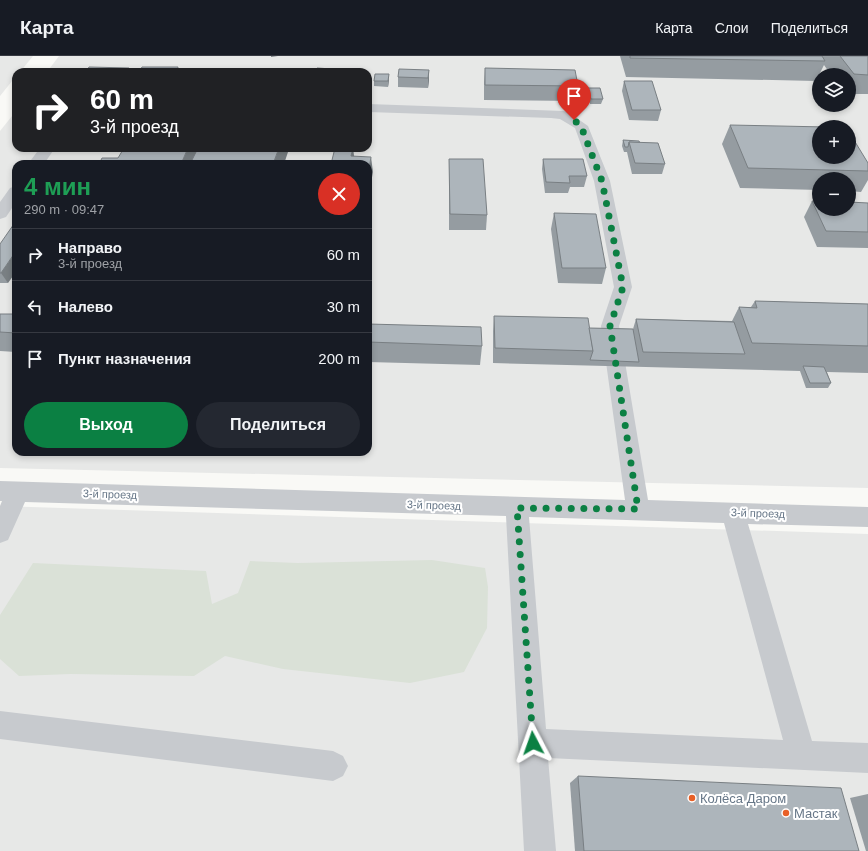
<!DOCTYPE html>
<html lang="ru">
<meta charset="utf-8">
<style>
:root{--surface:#171b24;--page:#242831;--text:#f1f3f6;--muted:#9ea1a6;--line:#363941;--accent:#0b8043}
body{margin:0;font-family:Helvetica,sans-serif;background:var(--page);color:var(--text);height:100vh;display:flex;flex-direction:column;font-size:15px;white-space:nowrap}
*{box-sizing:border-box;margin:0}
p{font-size:13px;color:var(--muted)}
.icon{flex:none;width:22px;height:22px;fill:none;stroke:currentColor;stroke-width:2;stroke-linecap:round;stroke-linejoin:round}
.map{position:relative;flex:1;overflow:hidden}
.drawer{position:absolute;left:12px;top:104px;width:360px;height:296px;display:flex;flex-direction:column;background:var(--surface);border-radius:12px;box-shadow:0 2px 6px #0003}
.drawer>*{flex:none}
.banner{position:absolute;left:12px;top:12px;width:360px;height:84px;border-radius:12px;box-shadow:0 2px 6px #0003;background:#202124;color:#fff;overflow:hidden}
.tools{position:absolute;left:812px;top:12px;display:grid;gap:8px}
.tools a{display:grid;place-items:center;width:44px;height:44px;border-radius:50%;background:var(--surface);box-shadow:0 2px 6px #0003;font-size:20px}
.pin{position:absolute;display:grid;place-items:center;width:34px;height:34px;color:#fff;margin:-41px -17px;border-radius:50% 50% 50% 0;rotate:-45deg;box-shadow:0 0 4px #0007}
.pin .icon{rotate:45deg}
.me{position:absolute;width:44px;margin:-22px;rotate:356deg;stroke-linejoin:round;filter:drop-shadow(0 0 3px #0008)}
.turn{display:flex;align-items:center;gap:14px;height:84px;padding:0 12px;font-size:18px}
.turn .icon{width:52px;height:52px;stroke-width:2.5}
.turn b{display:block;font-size:28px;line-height:34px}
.round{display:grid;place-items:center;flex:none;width:42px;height:42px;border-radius:21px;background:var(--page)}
.headline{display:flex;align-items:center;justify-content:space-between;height:68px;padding:0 12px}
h1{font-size:24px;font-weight:800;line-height:30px;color:#1e9e55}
.action{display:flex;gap:8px;margin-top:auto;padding:8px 12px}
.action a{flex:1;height:46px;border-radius:24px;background:var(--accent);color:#fff;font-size:16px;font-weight:800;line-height:46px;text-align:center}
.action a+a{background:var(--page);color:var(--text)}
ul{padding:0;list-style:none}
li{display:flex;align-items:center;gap:12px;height:52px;padding:0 12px;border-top:1px solid var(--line)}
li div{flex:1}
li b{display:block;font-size:15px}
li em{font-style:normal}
header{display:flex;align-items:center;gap:24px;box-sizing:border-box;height:56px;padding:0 20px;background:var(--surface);border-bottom:1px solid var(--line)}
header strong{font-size:19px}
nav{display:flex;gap:22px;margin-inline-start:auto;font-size:14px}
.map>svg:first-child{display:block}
.built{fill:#e7e8e7;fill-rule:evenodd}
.green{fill:#dae1d7}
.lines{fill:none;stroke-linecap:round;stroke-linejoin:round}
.minor{fill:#c7cace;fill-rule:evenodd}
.wall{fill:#959ca1}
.shaded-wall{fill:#797f83}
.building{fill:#adb5bb;stroke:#797f83}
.route{stroke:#0b8043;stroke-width:7;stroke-dasharray:0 12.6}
.poi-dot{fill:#e86027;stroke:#fff;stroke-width:1.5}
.labels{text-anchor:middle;stroke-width:4;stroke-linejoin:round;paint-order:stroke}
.street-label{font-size:11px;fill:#677788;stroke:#fff}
.near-poi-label{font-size:13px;fill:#677788;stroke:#fff;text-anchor:start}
</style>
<header>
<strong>Карта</strong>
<nav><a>Карта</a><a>Слои</a><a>Поделиться</a></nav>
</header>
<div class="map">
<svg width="868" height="795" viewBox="0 0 868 795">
<rect width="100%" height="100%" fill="#f9f9f6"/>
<g class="built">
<polygon points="0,0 33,0 20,16 16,16 16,20 0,40"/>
<path d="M59,0H868V432L0,412V75L16,55V92H368V16H47ZM819,19H849V49H819ZM819,71H849V101H819ZM16,108H368V396H16ZM819,123H849V153H819Z"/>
<polygon points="0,450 868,478 868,795 0,795"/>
</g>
<polygon class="green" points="432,504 485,512 488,531 487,572 464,616 410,627 283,613 225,600 194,620 71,618 19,620 0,603 0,559 33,507 206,515 212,548 238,537 250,505 298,507"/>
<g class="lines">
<g class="minor">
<path d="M368,48L563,55L568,56L588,70L610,125L632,231L619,270L648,444L868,451V471L748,468L812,685L868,687V717L548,702L556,795H524L506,460L25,446L8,484L0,487V450L2,445H0V425L625,444L601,270L614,231L594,125L575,72L560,63L551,62L368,56ZM529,461L724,467L783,684L546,673Z"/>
<polygon points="40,92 55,92 44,108 28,108"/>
<polygon points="16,130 16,146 6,161 0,163 0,146 10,132"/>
<polygon points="0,655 333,695 343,700 348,710 343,720 333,725 0,683"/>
</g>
</g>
<g class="wall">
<polygon points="620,0 868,0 868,38 849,38 849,19 831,19 824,9 816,25 626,21"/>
<polygon points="485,12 578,30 576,45 484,44 484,27"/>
<polygon points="429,14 429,24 428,32 398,31 398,21"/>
<polygon points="389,24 388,31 374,30 374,25"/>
<polygon points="624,25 661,54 658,65 629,64 622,35"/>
<polygon points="588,32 603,43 601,48 590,48 587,37"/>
<polygon points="730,69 868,107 868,124 861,136 849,135 849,123 819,123 819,134 740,132 722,88"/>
<polygon points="623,84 640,87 665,108 662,118 632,118 627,96 624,96 622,90"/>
<polygon points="449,103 487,159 486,174 449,174"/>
<polygon points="543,103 587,120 584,131 570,131 568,137 545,137 542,113"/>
<polygon points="812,145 868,147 868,192 817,191 804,161"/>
<polygon points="554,157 606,212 602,228 558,227 551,173"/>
<polygon points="0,188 8,227 0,227"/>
<polygon points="755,245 868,248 868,317 827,316 831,327 828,332 806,332 800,315 493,307 493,275 494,260 589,272 633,273 636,263 732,265 739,251 751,251"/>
<polygon points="0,258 16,258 16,296 0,295"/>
<polygon points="368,268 482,290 480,309 368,306"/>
<polygon points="578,720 859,795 575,795 570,727"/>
<polygon points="868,738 868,795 866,795 850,742"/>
</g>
<g class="shaded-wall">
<polygon points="271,0 278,0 271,1"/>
<polygon points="178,11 180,16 176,16"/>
<polygon points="129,12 130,16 126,16"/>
<polygon points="429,14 429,24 428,32 428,22"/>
<polygon points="389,18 389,24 388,31 388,25"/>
<polygon points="188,92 200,92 197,108 181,108"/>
<polygon points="279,92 287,92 288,96 284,108 273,108"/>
<polygon points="353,92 355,107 351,100"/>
<polygon points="371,101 373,116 368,142 368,119"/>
<polygon points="16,195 16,216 8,227 1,217"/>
</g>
<g class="building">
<polygon points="630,0 822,0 825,5 630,2"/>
<polygon points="840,0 868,0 868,19 854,18"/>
<polygon points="89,11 129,12 126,16 86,16"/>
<polygon points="142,11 178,11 176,16 139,16"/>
<polygon points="317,12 332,13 331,16 316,16"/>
<polygon points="485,12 575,14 578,30 485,29"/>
<polygon points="399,13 429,14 428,22 398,21"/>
<polygon points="375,18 389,18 388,25 374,25"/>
<polygon points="624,25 652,25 661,54 632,54"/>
<polygon points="588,32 600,32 603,43 591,43"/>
<polygon points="730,69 827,71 819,71 819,101 849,101 849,76 868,107 868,115 748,112"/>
<polygon points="623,84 639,85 640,87 629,86 628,91 625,91"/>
<polygon points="629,86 658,87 665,108 635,107"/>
<polygon points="124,92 188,92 181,108 99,108 102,102 118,102"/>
<polygon points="198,92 279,92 273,108 190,108"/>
<polygon points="335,92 353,92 351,100 371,101 368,119 368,108 331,108"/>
<polygon points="449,103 483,103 487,159 450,158"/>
<polygon points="543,103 583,103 587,120 569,120 570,127 546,126"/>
<polygon points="812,145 819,145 819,153 849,153 849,146 868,147 868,176 826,175"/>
<polygon points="554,157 596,158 606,212 562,212"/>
<polygon points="16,165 16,195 1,217 0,217 0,188"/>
<polygon points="755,245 868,248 868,290 752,287 739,251 757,252"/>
<polygon points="0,258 16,258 16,277 0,276"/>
<polygon points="494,260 588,262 593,295 495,292"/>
<polygon points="636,263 734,266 745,298 643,296"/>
<polygon points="368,268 481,271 482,290 368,286"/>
<polygon points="589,272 633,273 639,306 590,304 593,295"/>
<polygon points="803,310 824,311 831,327 810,327"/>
<polygon points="578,720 841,732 859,795 584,795"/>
</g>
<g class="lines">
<polyline class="route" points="533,687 517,452 638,453 610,270 623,231 602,125 581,70 574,64"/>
</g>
<g class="poi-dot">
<circle cx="692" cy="742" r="4"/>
<circle cx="786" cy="757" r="4"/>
</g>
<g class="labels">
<g class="street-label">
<text transform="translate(110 438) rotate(2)" y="4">3-й проезд</text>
<text transform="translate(434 449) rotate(2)" y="4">3-й проезд</text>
<text transform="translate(758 457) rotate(2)" y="4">3-й проезд</text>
</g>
<g class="near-poi-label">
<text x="700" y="747">Колёса Даром</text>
<text x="794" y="762">Мастак</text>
</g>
</g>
</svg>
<div class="tools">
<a><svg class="icon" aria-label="layers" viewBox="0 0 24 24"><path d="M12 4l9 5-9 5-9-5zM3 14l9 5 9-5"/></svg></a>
<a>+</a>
<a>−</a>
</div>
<div class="pin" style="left:574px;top:64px;background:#d93025"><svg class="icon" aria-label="arrive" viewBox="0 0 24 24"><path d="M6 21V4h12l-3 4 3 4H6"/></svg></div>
<svg class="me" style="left:533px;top:687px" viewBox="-20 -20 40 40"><path d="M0-17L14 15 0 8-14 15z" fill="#0b8043" stroke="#fff" stroke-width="4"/></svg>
<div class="banner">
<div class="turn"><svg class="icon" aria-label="right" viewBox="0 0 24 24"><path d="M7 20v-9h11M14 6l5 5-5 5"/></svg><div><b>60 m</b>3-й проезд</div></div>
</div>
<section class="drawer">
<div class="headline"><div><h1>4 мин</h1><p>290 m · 09:47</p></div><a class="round" style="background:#d93025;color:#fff"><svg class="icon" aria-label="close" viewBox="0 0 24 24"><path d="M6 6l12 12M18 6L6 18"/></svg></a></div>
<ul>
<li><svg class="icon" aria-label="right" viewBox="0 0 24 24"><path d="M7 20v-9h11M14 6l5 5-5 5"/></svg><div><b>Направо</b><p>3-й проезд</p></div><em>60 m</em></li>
<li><svg class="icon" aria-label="left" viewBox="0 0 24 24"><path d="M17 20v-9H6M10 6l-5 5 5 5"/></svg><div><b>Налево</b></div><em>30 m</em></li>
<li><svg class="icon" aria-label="arrive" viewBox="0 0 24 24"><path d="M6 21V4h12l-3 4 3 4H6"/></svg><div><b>Пункт назначения</b></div><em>200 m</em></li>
</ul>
<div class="action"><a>Выход</a><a>Поделиться</a></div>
</section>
</div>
